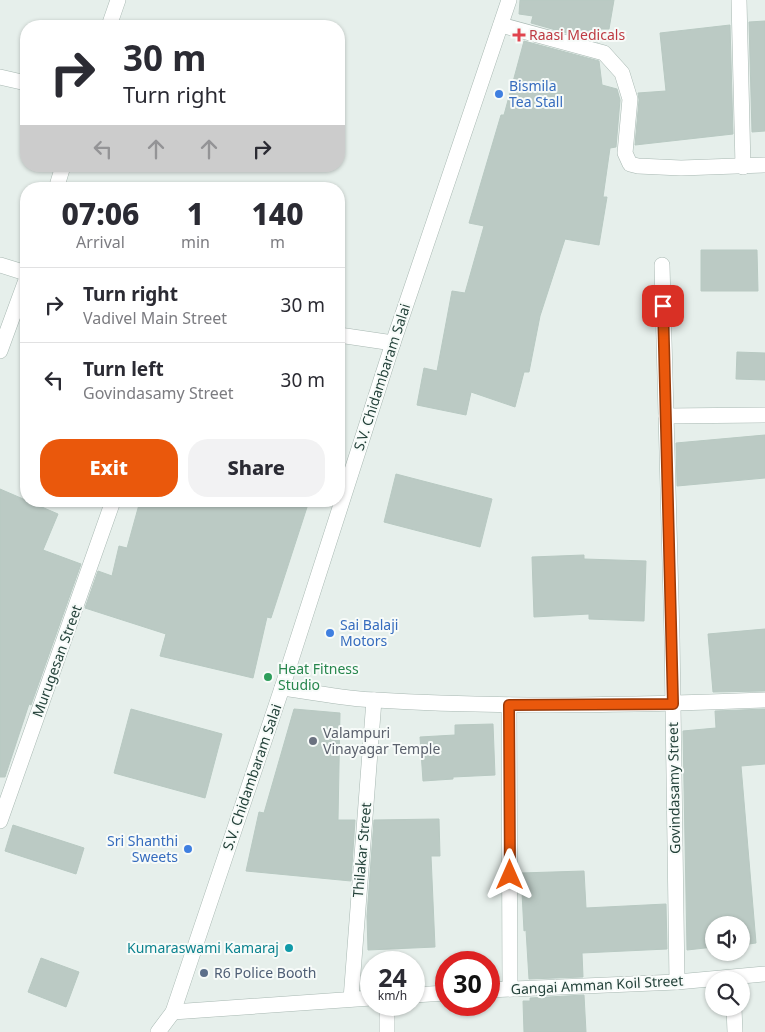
<!DOCTYPE html>
<style>
:root{--surface:#fff;--page:#f2f2f3;--text:#2b2b33;--muted:#7c7c81;--line:#e1e1e2;--accent:#ea580c}
body{margin:0;font-family:"Noto Sans",sans-serif;background:var(--page);color:var(--text);height:100vh;display:flex;flex-direction:column;font-size:19px;white-space:nowrap}
*{box-sizing:border-box;margin:0}
p{font-size:16px;color:var(--muted)}
.icon{flex:none;width:28px;height:28px;fill:none;stroke:currentColor;stroke-width:2;stroke-linecap:round;stroke-linejoin:round}
.map{position:relative;flex:1;overflow:hidden}
.sheet{position:absolute;left:20px;top:182px;width:325px;height:325px;display:flex;flex-direction:column;background:var(--surface);border-radius:20px;box-shadow:0 1px 4px #0004}
.sheet>*{flex:none}
.guide{position:absolute;left:20px;top:20px;width:325px;height:152px;border-radius:20px;box-shadow:0 1px 4px #0004;background:#fff;color:var(--text);overflow:hidden}
.controls{position:absolute;left:705px;top:916px;display:grid;gap:10px}
.controls a{display:grid;place-items:center;width:45px;height:45px;border-radius:50%;background:var(--surface);box-shadow:0 1px 4px #0004;font-size:25px}
.speed{position:absolute;left:360px;top:951px;display:flex;gap:10px;font-size:25px;font-weight:700;text-align:center}
.speed>*{display:grid;place-content:center;width:65px;height:65px;border-radius:50%;background:var(--surface);box-shadow:0 1px 4px #0004;line-height:1}
.speed small{font-size:12px;font-weight:400}
.speed .limit{border:8px solid #d22;background:#fff;color:#111}
.pin{position:absolute;display:grid;place-items:center;width:42px;height:42px;color:#fff;margin:-21px;border-radius:10px;box-shadow:0 2px 8px #0006}
.me{position:absolute;width:55px;margin:-28px;rotate:0deg;stroke-linejoin:round;filter:drop-shadow(0 0 4px #0008)}
.turn{display:flex;align-items:center;gap:18px;height:105px;padding:0 20px;font-size:22px}
.turn .icon{width:65px;height:65px;stroke-width:2.5}
.turn b{display:block;font-size:35px;line-height:42px}
.lanes{display:flex;align-items:center;height:48px;padding:0 20px;background:#0003;justify-content:center;gap:25px;direction:ltr}
.lanes .off{opacity:.35}
.eta{display:flex;justify-content:space-evenly;align-items:center;height:85px;text-align:center}
.eta b{font-size:30px;font-weight:800;line-height:35px}
.primary-button{display:flex;gap:10px;margin-top:auto;padding:10px 20px}
.primary-button a{flex:1;height:58px;border-radius:20px;background:var(--accent);color:#fff;font-size:20px;font-weight:800;line-height:58px;text-align:center}
.primary-button a+a{background:var(--page);color:var(--text)}
ul{padding:0;list-style:none}
li{display:flex;align-items:center;gap:15px;height:75px;padding:0 20px;border-top:1px solid var(--line)}
li div{flex:1}
li b{display:block;font-size:19px}
li em{font-style:normal}
.map>svg:first-child{display:block}
.building{fill:#bbcac4;stroke:#b8c9c2}
.lines{fill:none;stroke-linecap:round;stroke-linejoin:round}
.minor-casing{stroke:#a8b8b2;stroke-width:16}
.minor{stroke:#fff;stroke-width:15}
.route-casing{stroke:#983908;stroke-width:12}
.route{stroke:#ea580c;stroke-width:9}
.health-dot{fill:#e0444e;stroke:#f7fbf9;stroke-width:2}
.shop-dot{fill:#3f7fe0;stroke:#f7fbf9;stroke-width:2}
.leisure-dot{fill:#2e9e5b;stroke:#f7fbf9;stroke-width:2}
.worship-dot{fill:#6b7280;stroke:#f7fbf9;stroke-width:2}
.culture-dot{fill:#0f9aa8;stroke:#f7fbf9;stroke-width:2}
.service-dot{fill:#5c6f8a;stroke:#f7fbf9;stroke-width:2}
.labels{text-anchor:middle;stroke-width:4;stroke-linejoin:round;paint-order:stroke}
.health-label{font-size:14px;fill:#be3a42;stroke:#f7fbf9;text-anchor:start}
.shop-label{font-size:14px;fill:#366cbe;stroke:#f7fbf9;text-anchor:start}
.street-label{font-size:14px;fill:#24423a;stroke:#f7fbf9}
.leisure-label{font-size:14px;fill:#27864d;stroke:#f7fbf9;text-anchor:start}
.worship-label{font-size:14px;fill:#5b616d;stroke:#f7fbf9;text-anchor:start}
.culture-label{font-size:14px;fill:#0d838f;stroke:#f7fbf9;text-anchor:end}
.service-label{font-size:14px;fill:#4e5e75;stroke:#f7fbf9;text-anchor:start}
</style>
<div class="map">
<svg width="765" height="1032" viewBox="0 0 765 1032">
<rect width="100%" height="100%" fill="#e6efeb"/>
<g class="building">
<polygon points="520,0 614,0 609,29 597,29 598,42 531,23 533,16 519,14"/>
<polygon points="765,21 765,131 752,132 749,22"/>
<polygon points="730,25 733,134 635,145 639,100 638,93 666,91 660,33"/>
<polygon points="524,41 599,61 602,85 617,89 620,100 616,147 610,148 603,197 607,197 599,245 565,239 540,316 529,372 524,372 515,407 471,392 466,415 417,405 424,368 437,371 452,291 465,293 484,226 469,223 501,115 504,115"/>
<polygon points="701,250 757,250 758,291 701,291"/>
<polygon points="737,352 765,353 765,380 736,379"/>
<polygon points="765,435 765,478 677,486 676,443"/>
<polygon points="396,474 492,499 480,547 384,522"/>
<polygon points="0,489 58,514 43,550 81,564 31,705 29,704 5,777 0,777"/>
<polygon points="140,501 309,501 271,618 267,617 253,678 160,656 166,634 85,608 98,571 112,576 119,546 127,548"/>
<polygon points="584,555 584,559 646,561 644,621 589,619 589,614 534,617 532,557"/>
<polygon points="765,629 765,691 713,692 708,634"/>
<polygon points="131,709 222,734 205,798 114,773"/>
<polygon points="294,709 340,713 338,820 355,820 351,881 246,871 259,812 264,813"/>
<polygon points="765,709 765,764 741,766 756,943 741,945 741,925 714,925 714,947 687,950 683,731 716,728 715,711"/>
<polygon points="493,724 495,775 453,777 453,779 423,781 420,737 455,735 455,725"/>
<polygon points="439,819 440,856 431,856 435,947 368,950 367,916 374,820"/>
<polygon points="13,825 84,848 76,874 5,851"/>
<polygon points="584,871 586,908 666,904 667,949 582,953 583,977 529,979 526,930 524,931 521,873"/>
<polygon points="41,958 79,972 66,1007 28,992"/>
<polygon points="584,995 586,1032 524,1032 523,1001 530,1001 530,998"/>
</g>
<g class="lines">
<defs>
<g id="minor">
<polyline points="739,0 743,167"/>
<polyline points="501,25 604,53 622,73 630,99 625,153 630,164 638,166 681,168 765,165"/>
<polyline points="109,26 118,0"/>
<polyline points="0,77 26,83"/>
<polyline points="56,189 63,166"/>
<polyline points="0,265 26,273"/>
<polyline points="662,265 672,637 677,982"/>
<polyline points="339,335 393,343"/>
<polyline points="0,351 26,280"/>
<polyline points="666,416 765,415"/>
<path d="M282,688C313,692 345,699 376,700C505,708 636,705 765,700"/>
<polyline points="509,705 510,989"/>
<polyline points="0,821 113,501"/>
<polyline points="489,990 677,982 765,974"/>
<polyline points="414,995 446,993"/>
<polyline points="351,999 374,700"/>
<polyline points="734,1008 735,1032"/>
<polyline points="173,1012 371,998"/>
<polyline points="158,1032 173,1012 282,688 393,343 509,0"/>
<polyline points="387,1032 387,1005"/>
</g>
</defs>
<use href="#minor" class="minor-casing"/>
<use href="#minor" class="minor"/>
</g>
<g class="lines">
<defs>
<polyline id="route" points="510,875 509,705 673,704 663,306"/>
</defs>
<use href="#route" class="route-casing"/>
<use href="#route" class="route"/>
</g>
<path class="health-dot" d="M516.5 27.5h5v5h5v5h-5v5h-5v-5h-5v-5h5z"/>
<g class="shop-dot">
<circle cx="499" cy="94" r="5"/>
<circle cx="330" cy="633" r="5"/>
<circle cx="188" cy="849" r="5"/>
</g>
<circle class="leisure-dot" cx="268" cy="677" r="5"/>
<circle class="worship-dot" cx="313" cy="741" r="5"/>
<circle class="culture-dot" cx="289" cy="948" r="5"/>
<circle class="service-dot" cx="204" cy="973" r="5"/>
<g class="labels">
<g class="health-label">
<text x="529" y="40">Raasi Medicals</text>
</g>
<g class="shop-label">
<text x="509" y="91">Bismila<tspan x="509" dy="16">Tea Stall</tspan></text>
<text x="340" y="630">Sai Balaji<tspan x="340" dy="16">Motors</tspan></text>
<text x="178" y="846" text-anchor="end">Sri Shanthi<tspan x="178" dy="16">Sweets</tspan></text>
</g>
<g class="street-label">
<text transform="translate(382 377) rotate(-72)" y="5">S.V. Chidambaram Salai</text>
<text transform="translate(57 661) rotate(-70)" y="5">Murugesan Street</text>
<text transform="translate(252 777) rotate(-71)" y="5">S.V. Chidambaram Salai</text>
<text transform="translate(674 788) rotate(-91)" y="5">Govindasamy Street</text>
<text transform="translate(362 850) rotate(-85)" y="5">Thilakar Street</text>
<text transform="translate(597 985) rotate(-3)" y="5">Gangai Amman Koil Street</text>
</g>
<g class="leisure-label">
<text x="278" y="674">Heat Fitness<tspan x="278" dy="16">Studio</tspan></text>
</g>
<g class="worship-label">
<text x="323" y="738">Valampuri<tspan x="323" dy="16">Vinayagar Temple</tspan></text>
</g>
<g class="culture-label">
<text x="279" y="953">Kumaraswami Kamaraj</text>
</g>
<g class="service-label">
<text x="214" y="978">R6 Police Booth</text>
</g>
</g>
</svg>
<div class="controls">
<a><svg class="icon" aria-label="sound" viewBox="0 0 24 24"><path d="M4 9h4l5-4v14l-5-4H4zM17 9q2 3 0 6"/></svg></a>
<a><svg class="icon" aria-label="search" viewBox="0 0 24 24"><circle cx="10" cy="10" r="6"/><path d="M15 15l6 6"/></svg></a>
</div>
<div class="speed"><div>24<small>km/h</small></div><div class="limit">30</div></div>
<div class="pin" style="left:663px;top:306px;background:#d93025"><svg class="icon" aria-label="arrive" viewBox="0 0 24 24"><path d="M6 21V4h12l-3 4 3 4H6"/></svg></div>
<svg class="me" style="left:510px;top:875px" viewBox="-20 -20 40 40"><path d="M0-17L14 15 0 8-14 15z" fill="#ea580c" stroke="#fff" stroke-width="4"/></svg>
<div class="guide">
<div class="turn"><svg class="icon" aria-label="right" viewBox="0 0 24 24"><path d="M7 20v-9h11M14 6l5 5-5 5"/></svg><div><b>30 m</b>Turn right</div></div>
<div class="lanes"><svg class="icon off" aria-label="left" viewBox="0 0 24 24"><path d="M17 20v-9H6M10 6l-5 5 5 5"/></svg><svg class="icon off" aria-label="ahead" viewBox="0 0 24 24"><path d="M12 20V5M6 11l6-6 6 6"/></svg><svg class="icon off" aria-label="ahead" viewBox="0 0 24 24"><path d="M12 20V5M6 11l6-6 6 6"/></svg><svg class="icon" aria-label="right" viewBox="0 0 24 24"><path d="M7 20v-9h11M14 6l5 5-5 5"/></svg></div>
</div>
<section class="sheet">
<div class="eta">
<div><b>07:06</b><p>Arrival</p></div>
<div><b>1</b><p>min</p></div>
<div><b>140</b><p>m</p></div>
</div>
<ul>
<li><svg class="icon" aria-label="right" viewBox="0 0 24 24"><path d="M7 20v-9h11M14 6l5 5-5 5"/></svg><div><b>Turn right</b><p>Vadivel Main Street</p></div><em>30 m</em></li>
<li><svg class="icon" aria-label="left" viewBox="0 0 24 24"><path d="M17 20v-9H6M10 6l-5 5 5 5"/></svg><div><b>Turn left</b><p>Govindasamy Street</p></div><em>30 m</em></li>
</ul>
<div class="primary-button"><a>Exit</a><a>Share</a></div>
</section>
</div>
